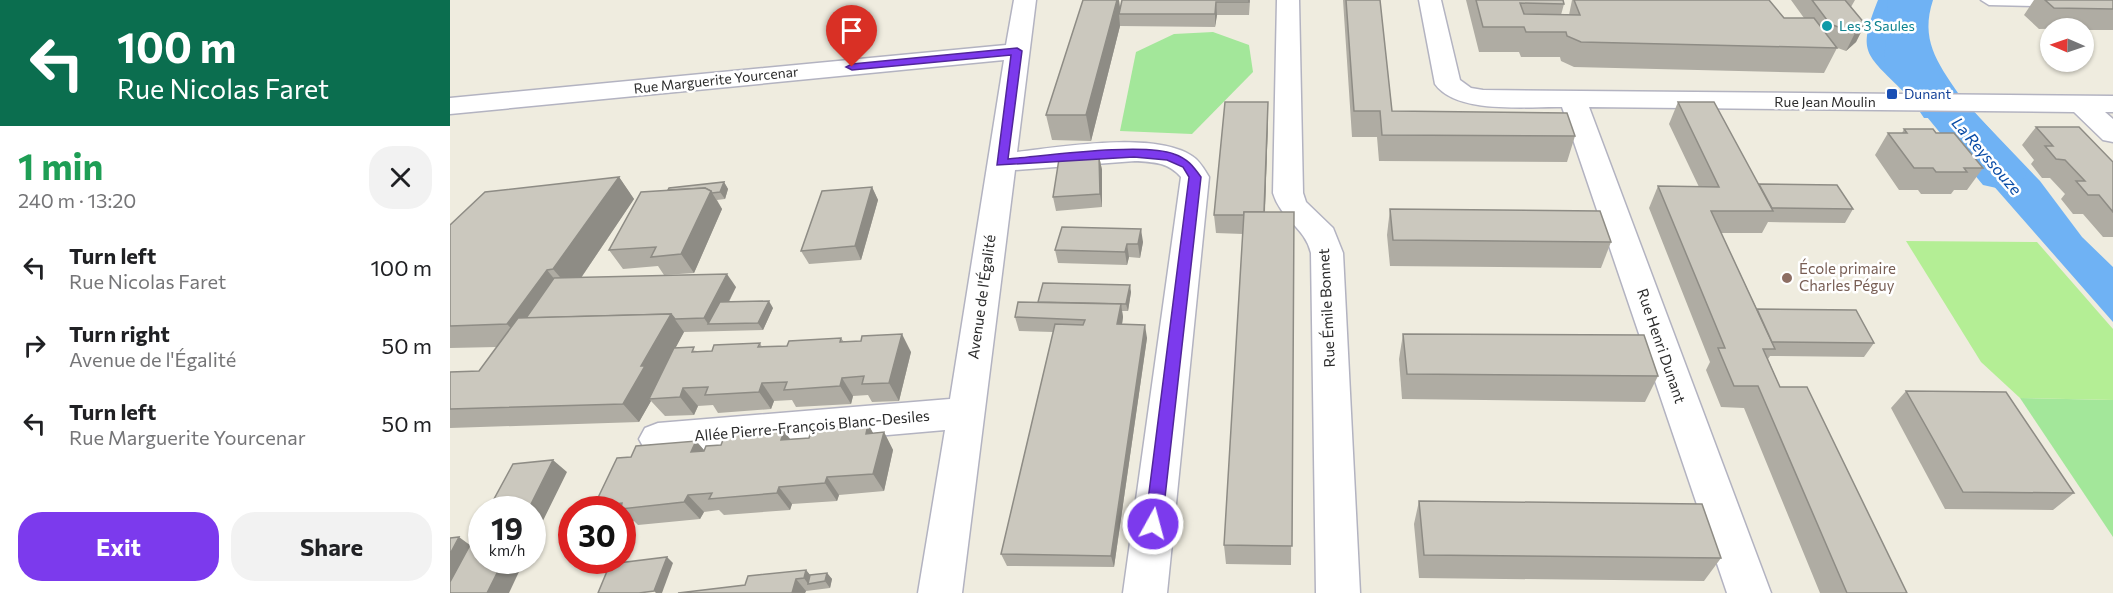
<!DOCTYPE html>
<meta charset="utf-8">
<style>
:root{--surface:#fff;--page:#f2f2f2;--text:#202124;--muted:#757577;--accent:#7c3aed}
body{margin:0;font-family:Commissioner,sans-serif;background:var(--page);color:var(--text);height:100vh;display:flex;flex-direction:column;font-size:22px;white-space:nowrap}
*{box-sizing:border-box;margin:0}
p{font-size:20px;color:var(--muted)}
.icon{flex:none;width:33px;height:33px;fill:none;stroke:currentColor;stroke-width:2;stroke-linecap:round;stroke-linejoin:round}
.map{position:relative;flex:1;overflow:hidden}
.sheet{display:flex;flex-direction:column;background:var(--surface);width:450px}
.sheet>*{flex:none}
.banner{background:#0b6e4f;color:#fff;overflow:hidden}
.needle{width:39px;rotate:272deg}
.controls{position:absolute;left:1590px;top:18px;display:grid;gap:12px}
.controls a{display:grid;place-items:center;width:54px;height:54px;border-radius:50%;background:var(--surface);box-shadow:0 2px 4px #0004;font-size:30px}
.speed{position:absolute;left:18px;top:496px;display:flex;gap:12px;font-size:30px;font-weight:700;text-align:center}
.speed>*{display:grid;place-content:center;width:78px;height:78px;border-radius:50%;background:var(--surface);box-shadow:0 2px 4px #0004;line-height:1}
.speed small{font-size:15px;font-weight:400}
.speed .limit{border:9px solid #d22;background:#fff;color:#111}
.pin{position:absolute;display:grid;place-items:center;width:51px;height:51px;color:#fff;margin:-62px -26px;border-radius:50% 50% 50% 0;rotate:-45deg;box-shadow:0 0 6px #0007}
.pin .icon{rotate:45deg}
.me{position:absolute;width:66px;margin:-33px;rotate:7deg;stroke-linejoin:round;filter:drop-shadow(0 0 4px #0008)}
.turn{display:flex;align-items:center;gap:21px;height:126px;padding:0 18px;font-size:27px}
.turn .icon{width:78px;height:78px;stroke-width:2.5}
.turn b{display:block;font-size:42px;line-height:51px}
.round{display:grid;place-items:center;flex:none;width:63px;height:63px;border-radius:24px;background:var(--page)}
.summary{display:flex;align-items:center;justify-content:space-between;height:102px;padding:0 18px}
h1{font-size:36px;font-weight:700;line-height:45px;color:#1e9e55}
.button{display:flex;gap:12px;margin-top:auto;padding:12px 18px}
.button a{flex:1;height:69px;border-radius:24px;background:var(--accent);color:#fff;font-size:24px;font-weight:700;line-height:69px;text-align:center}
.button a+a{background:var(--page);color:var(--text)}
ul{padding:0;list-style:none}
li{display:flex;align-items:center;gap:18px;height:78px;padding:0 18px}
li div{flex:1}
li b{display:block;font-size:22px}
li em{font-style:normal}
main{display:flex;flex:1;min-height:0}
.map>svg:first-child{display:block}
.green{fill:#a3e79a}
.pitch{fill:#b4ee95}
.water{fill:#6fb2f4}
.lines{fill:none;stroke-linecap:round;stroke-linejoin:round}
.river{fill:#6fb2f4;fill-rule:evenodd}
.pedestrian-casing{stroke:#b3b3c1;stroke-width:3}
.minor-casing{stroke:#b3b3c1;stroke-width:3}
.pedestrian{fill:#fff;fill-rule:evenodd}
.minor{fill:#fff;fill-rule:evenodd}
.wall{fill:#afaca3}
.shaded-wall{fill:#8e8c85}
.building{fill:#cbc8be;stroke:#8e8c85;stroke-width:1.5}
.route{fill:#7c3aed;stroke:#51269a;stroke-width:1.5}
.culture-dot{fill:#0f9aa8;stroke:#fff;stroke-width:2}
.transit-dot{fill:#1a4fb4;stroke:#fff;stroke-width:2}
.education-dot{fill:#8d6e63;stroke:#fff;stroke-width:2}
.labels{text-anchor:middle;stroke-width:5;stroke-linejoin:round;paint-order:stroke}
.far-culture-label{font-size:14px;fill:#0d838f;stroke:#fff;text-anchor:start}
.far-street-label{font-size:14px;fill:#2d2d2d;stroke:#fff}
.far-transit-label{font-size:14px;fill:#164399;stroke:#fff;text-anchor:start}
.education-label{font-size:15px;fill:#785e54;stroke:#fff;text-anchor:start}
.street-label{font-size:15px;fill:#2d2d2d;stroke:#fff}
.water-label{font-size:16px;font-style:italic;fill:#084ba6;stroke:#fff}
</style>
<main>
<section class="sheet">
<div class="banner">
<div class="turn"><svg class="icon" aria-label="left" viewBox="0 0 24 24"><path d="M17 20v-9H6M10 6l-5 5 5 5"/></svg><div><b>100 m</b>Rue Nicolas Faret</div></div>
</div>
<div class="summary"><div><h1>1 min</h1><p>240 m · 13:20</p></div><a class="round"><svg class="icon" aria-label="close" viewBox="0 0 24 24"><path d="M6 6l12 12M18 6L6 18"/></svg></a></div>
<ul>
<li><svg class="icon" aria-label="left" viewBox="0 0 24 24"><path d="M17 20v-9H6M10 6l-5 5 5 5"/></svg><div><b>Turn left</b><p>Rue Nicolas Faret</p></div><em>100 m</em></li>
<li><svg class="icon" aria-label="right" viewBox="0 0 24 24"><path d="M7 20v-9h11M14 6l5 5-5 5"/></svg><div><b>Turn right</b><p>Avenue de l'Égalité</p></div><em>50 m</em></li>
<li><svg class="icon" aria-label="left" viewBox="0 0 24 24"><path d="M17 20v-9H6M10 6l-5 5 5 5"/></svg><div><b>Turn left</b><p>Rue Marguerite Yourcenar</p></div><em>50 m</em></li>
</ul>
<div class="button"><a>Exit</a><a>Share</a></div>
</section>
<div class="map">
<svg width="1663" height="593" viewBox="0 0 1663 593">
<rect width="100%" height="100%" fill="#efecdf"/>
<g class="green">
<polygon points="763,32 799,45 803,72 742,134 670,131 686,52 724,34"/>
<polygon points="1570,398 1663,400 1663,537"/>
</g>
<polygon class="pitch" points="1456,241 1587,242 1663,329 1663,400 1570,398 1531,362"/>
<g class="water">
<path d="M1428,0H1483C1470,39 1487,62 1508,93L1454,92C1415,53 1407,53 1428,0Z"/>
<polygon points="1470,112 1525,113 1590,181 1632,237 1663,267 1663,322 1484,118 1474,118"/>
</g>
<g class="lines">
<polygon class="river" points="1438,0 1478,0 1478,61 1569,161 1577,173 1569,185 1551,189 1533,185 1440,72 1434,63"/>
<defs>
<polygon id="pedestrian" points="1531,0 1663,0 1663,8 1539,5"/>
<g id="minor">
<path d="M564,0H586L567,152C611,147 704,131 742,156C750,161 754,169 759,177L717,593H673L731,177C718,162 703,162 685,161L565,170L512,593H468L495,430L208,455L195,450L189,439L195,428L208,423L500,399L554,60L0,114V98L556,45Z"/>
<path d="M827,0H849L853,193L856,202L883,228L893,253L910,593H866L861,253C855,227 831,220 823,193Z"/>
<path d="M969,0H991L1010,80L1021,88L1033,90L1663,96V112H1655L1663,119V142L1653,140L1624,112L1139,107L1321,593H1277L1112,107C1078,106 1007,115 985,84Z"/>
</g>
</defs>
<use href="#pedestrian" class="pedestrian-casing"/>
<use href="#minor" class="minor-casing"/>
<use href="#pedestrian" class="pedestrian"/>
<use href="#minor" class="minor"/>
</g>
<g class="wall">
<polygon points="800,0 799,15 767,15 765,27 670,26 641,141 602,140 596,115 670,7"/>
<polygon points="893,0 930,0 942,111 1125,136 1117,162 929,161 927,137 902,137"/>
<polygon points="1016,0 1113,0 1114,4 1111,15 1119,15 1122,0 1319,0 1334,18 1354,18 1341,0 1405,0 1401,7 1415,24 1406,42 1396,51 1385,47 1387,48 1374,73 1124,67 1111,61 1110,57 1071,57 1069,52 1029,52"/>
<polygon points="1584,0 1663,0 1663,30 1634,30 1634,28 1589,29 1574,15"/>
<polygon points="1228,102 1309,184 1403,209 1395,223 1318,222 1312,233 1271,233 1307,309 1424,343 1414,357 1320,356 1318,359 1330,387 1457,593 1370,593 1294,408 1271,407 1256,370 1260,362 1199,208 1208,186 1249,187 1219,124"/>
<polygon points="818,121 815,212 844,212 841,565 776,564 774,545 793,234 766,233 764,215"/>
<polygon points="1586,127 1663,162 1663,237 1653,237 1633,214 1623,214 1611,199 1615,194 1600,178 1592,178 1581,164 1584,160 1572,145"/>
<polygon points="1454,129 1486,133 1533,168 1517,190 1504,190 1501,194 1471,194 1468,190 1449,190 1425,155 1438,133 1452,133"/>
<polygon points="649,156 652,170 652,207 606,211 603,197"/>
<polygon points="169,177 184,199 131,278 286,287 279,302 323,308 313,330 234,332 225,348 247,351 262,351 310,343 312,347 337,346 391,338 394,342 461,352 449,401 422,402 418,395 403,396 401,404 346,407 342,400 324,401 321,409 268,413 263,405 248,406 244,415 215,416 201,401 189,422 0,428 0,372 29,371 47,347 0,348 0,225"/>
<polygon points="274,182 278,189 275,199 267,200 272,209 244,273 214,275 208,266 173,269 159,250 218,190"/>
<polygon points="422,187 428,200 411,260 359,264 351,251"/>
<polygon points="940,209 1161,242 1151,268 940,266 937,235"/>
<polygon points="693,242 690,258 679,257 677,265 608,263 605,250"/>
<polygon points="681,292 678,311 672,311 673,317 672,324 697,338 664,567 557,566 551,554 603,332 569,331 565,317 588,302"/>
<polygon points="953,334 1208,376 1195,402 952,399 949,359"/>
<polygon points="1456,391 1624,493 1603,510 1495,509 1441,408"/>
<polygon points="418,424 423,433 434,432 443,450 434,491 389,495 387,501 342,504 340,510 274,515 269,510 254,512 250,519 188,525 184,521 172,522 172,510 148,510 144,506 181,457 246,441 254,450 340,439 359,438"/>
<polygon points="969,501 1271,558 1254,581 969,578 964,524"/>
<polygon points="356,570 360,575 377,573 382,579 380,588 356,591 355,593 228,593 295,585"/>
</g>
<g class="shaded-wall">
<polygon points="667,0 669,0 671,14 669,14 670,26 641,141 636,115"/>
<polygon points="766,2 767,15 765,27 765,14"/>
<polygon points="1415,24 1406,42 1396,51 1405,33"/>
<polygon points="818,102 818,121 814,234 814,215"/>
<polygon points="649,156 652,170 652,207 650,194"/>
<polygon points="169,177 184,199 122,291 103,269"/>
<polygon points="274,182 278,189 275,199 270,192"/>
<polygon points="422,187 428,200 411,260 405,246"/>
<polygon points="261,191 272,209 244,273 231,254"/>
<polygon points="691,229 693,242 690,258 688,244"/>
<polygon points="677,244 679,257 677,265 675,252"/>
<polygon points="97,270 115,292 78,346 57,324"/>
<polygon points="277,274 286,287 267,324 258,324 254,318"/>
<polygon points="680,285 681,292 678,311 676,304"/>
<polygon points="319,301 323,308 313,330 308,323"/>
<polygon points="671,304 673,317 670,338 667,324"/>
<polygon points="221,314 234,332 208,381 210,384 199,399 201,401 189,422 173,404 191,366"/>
<polygon points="695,325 697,338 664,567 661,556"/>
<polygon points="452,334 461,352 449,401 439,383"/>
<polygon points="392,378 403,396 401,404 390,386"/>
<polygon points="312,383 324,401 321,409 309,392"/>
<polygon points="233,388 248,406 244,415 230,397"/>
<polygon points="418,424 428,442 416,434"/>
<polygon points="334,431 347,448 331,440"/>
<polygon points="434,432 443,450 434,491 423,474"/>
<polygon points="246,441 261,458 241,452"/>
<polygon points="103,460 117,472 82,543 82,510 78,510"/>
<polygon points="377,477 389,495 387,501 375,483"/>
<polygon points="329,487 342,504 340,510 327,493"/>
<polygon points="238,495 254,512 250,519 234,502"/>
<polygon points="9,537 32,554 0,593 0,554"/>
<polygon points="217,557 223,563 212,593 206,593 204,591"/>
<polygon points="53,561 74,561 59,593 37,593"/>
<polygon points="356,570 365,581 358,584 354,578"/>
<polygon points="377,573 382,579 380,588 375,581"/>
<polygon points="346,579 356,591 355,593 342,593"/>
</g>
<g class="building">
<polygon points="633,0 667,0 636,115 596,115"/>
<polygon points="672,0 799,0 799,2 766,2 765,14 669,14"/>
<polygon points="896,0 930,0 942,111 1117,113 1125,136 932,135 930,111 904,111"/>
<polygon points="1026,0 1113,0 1114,4 1070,3 1074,14 1130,15 1124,0 1319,0 1334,18 1364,18 1387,48 1131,42 1117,36 1116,32 1076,32 1074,27 1033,27"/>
<polygon points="1362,0 1395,0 1415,24 1405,33 1380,24"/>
<polygon points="1595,0 1663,0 1663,9 1604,8"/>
<polygon points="775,102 818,102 814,212 794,212 794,215 764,215"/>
<polygon points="1228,102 1264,102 1323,211 1261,211 1325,349 1313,349 1330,387 1357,387 1457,593 1397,593 1308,386 1284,386 1268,348 1275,348 1208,186 1269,187"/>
<polygon points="1586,127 1629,127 1663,162 1663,212 1649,195 1638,195 1626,181 1635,181 1615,160 1606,159 1595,146 1603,146"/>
<polygon points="1454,129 1483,129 1486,133 1504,133 1533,168 1514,168 1517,172 1486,172 1483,168 1464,168 1438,133 1457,133"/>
<polygon points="649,156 650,194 603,197 609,159"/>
<polygon points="169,177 103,269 97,270 57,324 0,326 0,225 35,192"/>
<polygon points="274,182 270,192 262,193 261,191 255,188 218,190 219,188"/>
<polygon points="1309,184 1387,185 1403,209 1322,208"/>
<polygon points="422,187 405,246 351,251 372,191"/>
<polygon points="255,188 261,191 231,254 201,257 206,247 159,250 191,192"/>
<polygon points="940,209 1150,211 1161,242 943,240"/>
<polygon points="794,212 844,212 842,546 774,545"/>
<polygon points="612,227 691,229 688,244 677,244 675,252 605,250"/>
<polygon points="277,274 254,318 225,319 221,314 76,318 104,278"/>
<polygon points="593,283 680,285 676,304 588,302"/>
<polygon points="319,301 308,323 258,324 270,302"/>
<polygon points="568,302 671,304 667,324 695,325 661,556 551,554 605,324 633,325 635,320 565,317"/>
<polygon points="1307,309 1406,310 1424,343 1322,342"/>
<polygon points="221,314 191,366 195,366 173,404 0,409 0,372 29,371 68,318"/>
<polygon points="452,334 439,383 412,384 414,376 392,378 390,386 334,390 337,382 312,383 309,392 255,395 258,387 233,388 230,397 199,399 224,348 244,347 242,352 262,351 264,345 310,343 308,347 337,346 339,341 391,338 390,342 411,341 412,336"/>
<polygon points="953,334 1194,335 1208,376 957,374"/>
<polygon points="1456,391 1556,392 1624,493 1513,492"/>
<polygon points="418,424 416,434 434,432 423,474 377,477 375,483 329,487 327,493 259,499 262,493 238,495 234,502 171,509 172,503 144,506 167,458 181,457 186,446 246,441 241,452 254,451 256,446 271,445 275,435 334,431 331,440 359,438 362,428"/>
<polygon points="103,460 78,510 38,510 63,464"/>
<polygon points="969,501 1252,504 1271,558 974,555"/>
<polygon points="32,523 32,561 53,561 37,593 0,593 0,582"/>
<polygon points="9,537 0,554 0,538"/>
<polygon points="217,557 204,591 189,593 148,593 160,564"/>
<polygon points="356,570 354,578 346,579 342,593 228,593 295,585 298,576"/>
<polygon points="377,573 375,581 358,584 360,575"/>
</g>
<path class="route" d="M567,48L572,51L558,159C595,156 693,142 724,154C738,159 743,166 751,177L712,524L709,529L703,531L697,529L695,524L739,177L733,167L717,160L684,157L547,165L561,55L402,70L396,67L402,64Z"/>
<circle class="culture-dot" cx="1377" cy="26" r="6"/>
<rect class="transit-dot" x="1436" y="88" width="12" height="12" rx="3"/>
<circle class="education-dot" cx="1337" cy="278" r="6"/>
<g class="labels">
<g class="far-culture-label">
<text x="1389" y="31">Les 3 Saules</text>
</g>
<g class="far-street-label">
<text transform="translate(266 80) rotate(-6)" y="5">Rue Marguerite Yourcenar</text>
<text x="1375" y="107">Rue Jean Moulin</text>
</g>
<g class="far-transit-label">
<text x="1454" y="99">Dunant</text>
</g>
<g class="education-label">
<text x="1349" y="274">École primaire<tspan x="1349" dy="17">Charles Péguy</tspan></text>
</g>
<g class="street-label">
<text transform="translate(532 297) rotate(-82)" y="5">Avenue de l'Égalité</text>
<text transform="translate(877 308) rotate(-93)" y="5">Rue Émile Bonnet</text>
<text transform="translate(1211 346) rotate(71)" y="5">Rue Henri Dunant</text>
<text transform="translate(362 426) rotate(-5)" y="5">Allée Pierre-François Blanc-Desiles</text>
</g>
<g class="water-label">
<text transform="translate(1537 156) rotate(49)" y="6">La Reyssouze</text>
</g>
</g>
</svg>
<div class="controls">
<a><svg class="needle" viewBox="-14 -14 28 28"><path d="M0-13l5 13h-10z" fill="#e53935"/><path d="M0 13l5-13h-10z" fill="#757577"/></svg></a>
</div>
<div class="speed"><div>19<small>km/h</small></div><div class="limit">30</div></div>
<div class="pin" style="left:402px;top:67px;background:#d93025"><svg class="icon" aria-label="arrive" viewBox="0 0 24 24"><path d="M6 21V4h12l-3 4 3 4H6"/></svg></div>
<svg class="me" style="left:703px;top:524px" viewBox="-20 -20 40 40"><circle r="17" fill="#7c3aed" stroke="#fff" stroke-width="3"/><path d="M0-11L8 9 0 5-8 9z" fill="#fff"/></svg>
</div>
</main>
